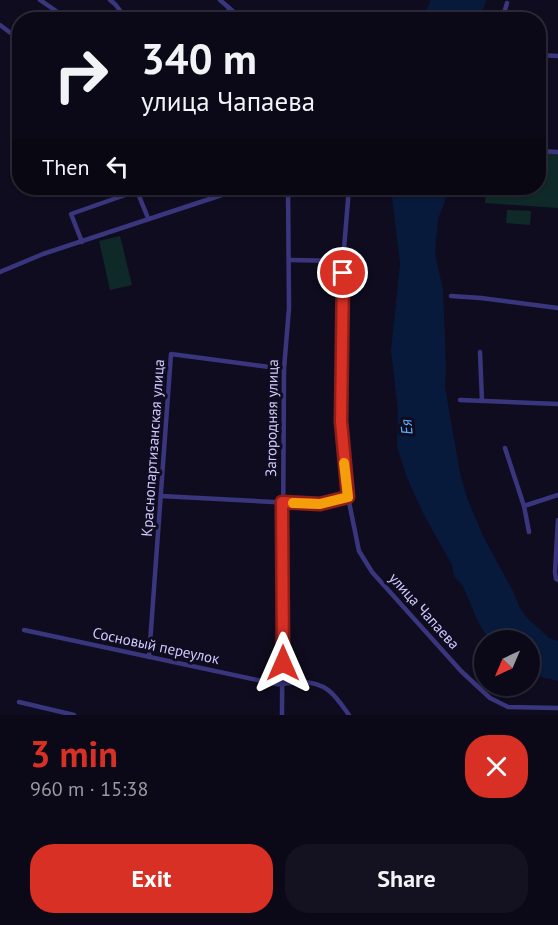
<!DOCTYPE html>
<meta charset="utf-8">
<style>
:root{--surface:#0b0917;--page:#141220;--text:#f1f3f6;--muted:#9a9aa1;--line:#2b2a36;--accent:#d93025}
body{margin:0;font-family:"PT Sans",sans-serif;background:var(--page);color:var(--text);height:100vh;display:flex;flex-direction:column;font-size:22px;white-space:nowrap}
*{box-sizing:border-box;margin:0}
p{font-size:20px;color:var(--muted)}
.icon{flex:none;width:33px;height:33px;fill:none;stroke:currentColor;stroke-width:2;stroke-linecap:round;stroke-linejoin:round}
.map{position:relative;height:715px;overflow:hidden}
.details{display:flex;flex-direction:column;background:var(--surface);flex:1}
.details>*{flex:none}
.banner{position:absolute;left:12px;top:12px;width:534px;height:183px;border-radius:24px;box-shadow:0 2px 4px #0004,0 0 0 2px var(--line);background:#0b0917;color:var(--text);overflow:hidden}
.needle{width:39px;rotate:224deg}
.fabs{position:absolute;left:474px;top:630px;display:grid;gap:12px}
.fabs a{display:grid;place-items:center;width:66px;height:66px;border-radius:50%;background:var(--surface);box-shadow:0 2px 4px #0004,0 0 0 2px var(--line);font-size:30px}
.pin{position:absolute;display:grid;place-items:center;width:51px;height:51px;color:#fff;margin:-26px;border:3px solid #fff;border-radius:50%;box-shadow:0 2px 6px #0007}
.me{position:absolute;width:66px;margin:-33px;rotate:0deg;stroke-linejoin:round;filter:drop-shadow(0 0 4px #0008)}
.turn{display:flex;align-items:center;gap:21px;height:126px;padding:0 30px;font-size:27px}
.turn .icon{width:78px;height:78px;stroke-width:2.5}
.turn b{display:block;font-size:42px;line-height:51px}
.then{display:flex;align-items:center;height:57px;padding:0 30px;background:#0003;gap:12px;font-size:22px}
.round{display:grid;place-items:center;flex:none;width:63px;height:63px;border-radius:24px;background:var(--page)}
.headline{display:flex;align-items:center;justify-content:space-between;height:102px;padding:0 30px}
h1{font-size:36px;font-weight:800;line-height:45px;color:var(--accent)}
.button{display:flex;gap:12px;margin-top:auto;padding:12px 30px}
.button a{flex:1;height:69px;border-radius:24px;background:var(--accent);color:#fff;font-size:24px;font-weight:800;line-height:69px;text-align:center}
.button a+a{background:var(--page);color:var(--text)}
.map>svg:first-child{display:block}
.green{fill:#0f2928}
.water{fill:#081a3b}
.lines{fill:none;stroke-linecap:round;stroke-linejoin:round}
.minor{stroke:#3a367e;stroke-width:4.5}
.route-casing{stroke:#8d1f18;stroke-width:15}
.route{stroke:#d93025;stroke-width:10}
.slow{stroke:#f59e0b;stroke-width:10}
.labels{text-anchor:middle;stroke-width:6;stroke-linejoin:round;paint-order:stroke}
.street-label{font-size:15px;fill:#d0c9ff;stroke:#0f0c1f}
.water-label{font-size:16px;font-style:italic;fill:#57afff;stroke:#0f0c1f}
</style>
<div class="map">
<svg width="558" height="715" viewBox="0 0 558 715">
<rect width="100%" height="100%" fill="#0f0c1f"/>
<g class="green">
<polygon points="539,152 558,154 558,208 485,203 486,188 538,188"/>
<polygon points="507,210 531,211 530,225 506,223"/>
<polygon points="120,236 132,285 110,290 99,241"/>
</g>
<g class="water">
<polygon points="431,0 486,0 480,19 422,19"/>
<polygon points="391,188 450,188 438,219 435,253 443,290 446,368 445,387 460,473 467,498 484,538 513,591 520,608 528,619 549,638 558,641 558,681 530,674 530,640 489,640 478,622 463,586 454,576 452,565 424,515 407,478 397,446 398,410 391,351 400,264"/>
</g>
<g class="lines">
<g class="minor">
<polyline points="40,0 69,20"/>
<path d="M110,0C117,5 122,11 123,20"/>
<polyline points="220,0 243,20"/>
<polyline points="219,20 230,9"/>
<polyline points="502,20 507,3"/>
<polyline points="0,25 20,40"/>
<polyline points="538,55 558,56"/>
<polyline points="538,151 558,152"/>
<polyline points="349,188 343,261 341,421 348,497 359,551 372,572 461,671 490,698 508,707 558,708"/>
<polyline points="137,191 148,218"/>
<polyline points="82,242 71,214 145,188"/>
<polyline points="290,260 343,261"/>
<polyline points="0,272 43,254 243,188"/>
<polyline points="451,296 481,298 558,308"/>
<polyline points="480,352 482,401"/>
<polyline points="460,400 558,404"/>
<polyline points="505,448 524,506 529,532"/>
<polyline points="161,496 312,504 348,497"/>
<polyline points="524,506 558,495"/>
<polyline points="558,520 555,572 556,579 558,580"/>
<path d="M24,630L276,684C285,685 292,682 300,682C327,682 335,695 349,715"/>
<polyline points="149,657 171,354 284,369"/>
<polyline points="19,702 74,715"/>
<polyline points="282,715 284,369 289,308 288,188"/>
</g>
</g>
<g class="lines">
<defs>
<polyline id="route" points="283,663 282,502 320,504 348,497 341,421 343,273"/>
</defs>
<use href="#route" class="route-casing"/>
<use href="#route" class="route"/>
<polyline class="slow" points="293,503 320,504 348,497 344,463"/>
</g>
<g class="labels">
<g class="street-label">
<text transform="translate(272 418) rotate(-89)" y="5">Загородняя улица</text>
<text transform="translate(153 448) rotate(-86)" y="5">Краснопартизанская улица</text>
<text transform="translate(424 611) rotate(48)" y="5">улица Чапаева</text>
<text transform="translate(156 646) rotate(12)" y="5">Сосновый переулок</text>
</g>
<g class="water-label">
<text transform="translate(406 427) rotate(-96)" y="6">Ея</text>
</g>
</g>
</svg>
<div class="fabs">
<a><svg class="needle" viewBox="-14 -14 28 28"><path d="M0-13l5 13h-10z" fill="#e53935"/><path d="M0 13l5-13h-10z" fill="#9a9aa1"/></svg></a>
</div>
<div class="pin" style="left:343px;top:273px;background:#d93025"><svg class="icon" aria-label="arrive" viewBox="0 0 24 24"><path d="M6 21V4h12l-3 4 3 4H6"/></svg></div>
<svg class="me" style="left:283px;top:663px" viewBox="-20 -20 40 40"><path d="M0-17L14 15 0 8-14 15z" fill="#d93025" stroke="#fff" stroke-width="4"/></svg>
<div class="banner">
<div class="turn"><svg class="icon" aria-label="right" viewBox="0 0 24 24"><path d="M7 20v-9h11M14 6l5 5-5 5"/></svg><div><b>340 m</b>улица Чапаева</div></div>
<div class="then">Then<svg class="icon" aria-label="left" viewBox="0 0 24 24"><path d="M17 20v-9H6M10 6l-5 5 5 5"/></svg></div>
</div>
</div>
<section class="details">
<div class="headline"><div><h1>3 min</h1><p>960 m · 15:38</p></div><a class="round" style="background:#d93025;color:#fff"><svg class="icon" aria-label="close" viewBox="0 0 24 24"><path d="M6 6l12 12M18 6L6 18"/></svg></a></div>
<div class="button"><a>Exit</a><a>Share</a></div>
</section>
